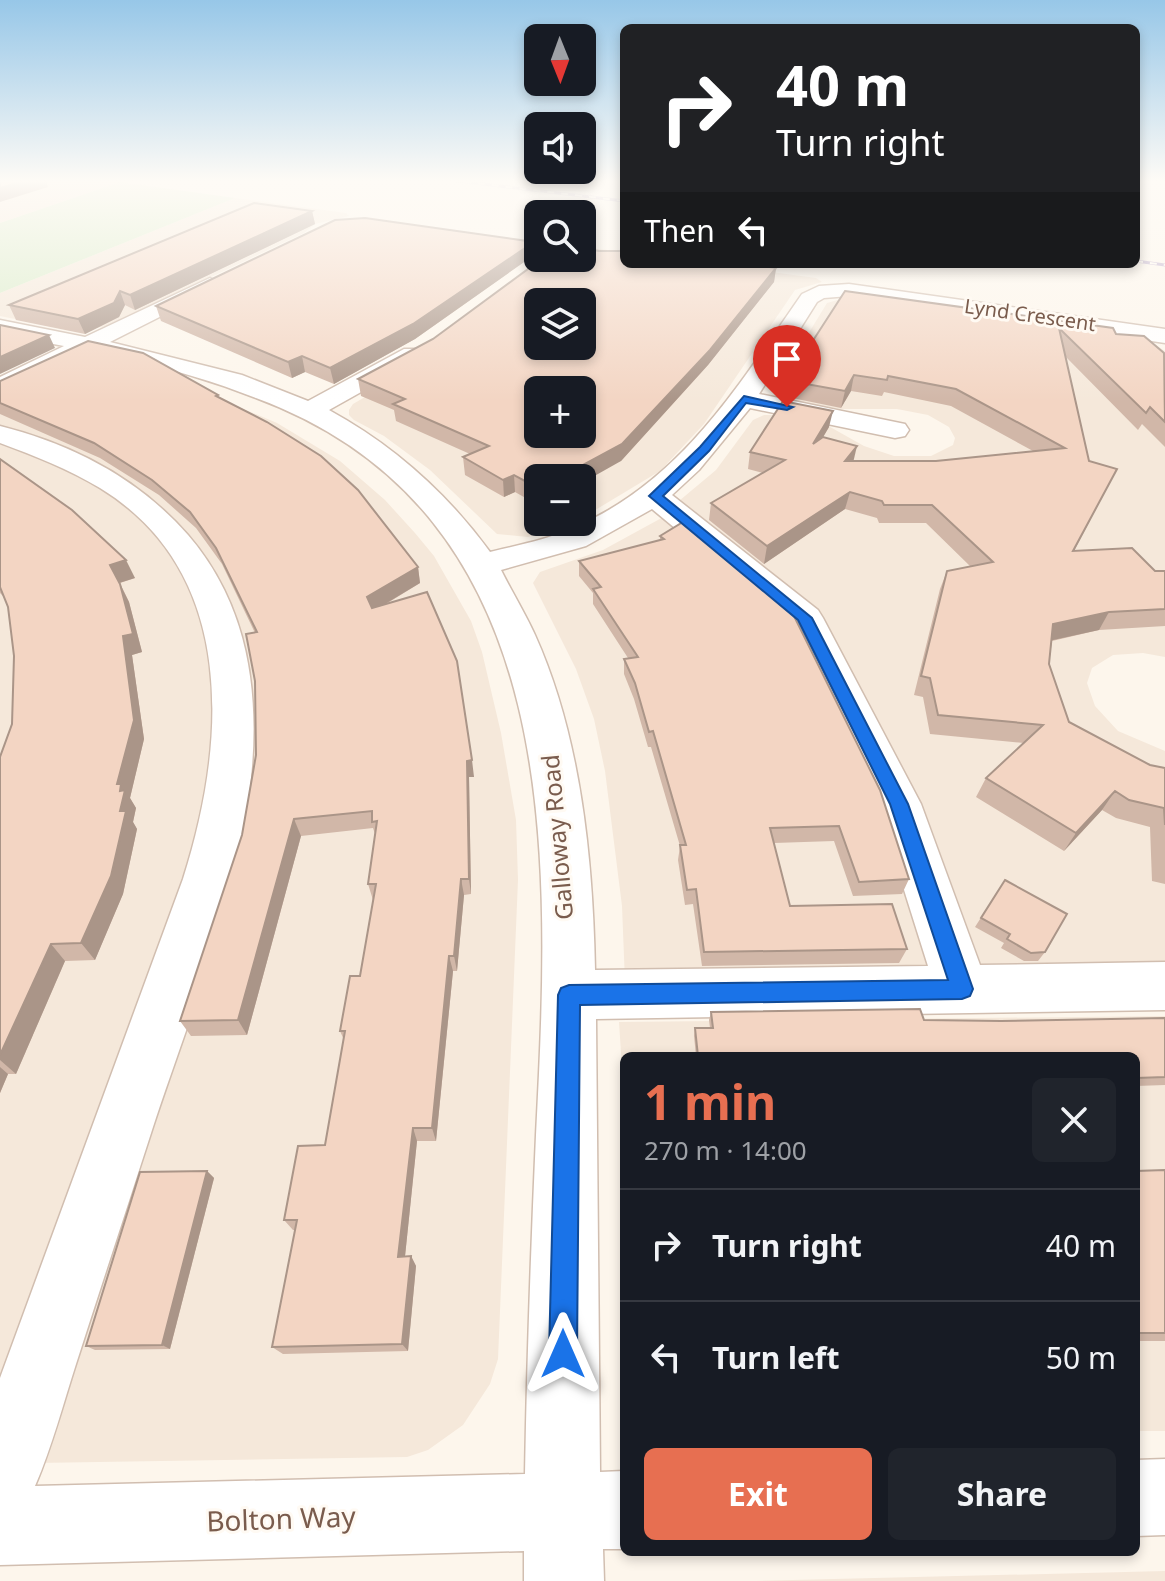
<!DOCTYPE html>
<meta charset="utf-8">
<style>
:root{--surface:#171b24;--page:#20242c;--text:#f1f3f6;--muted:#9ea1a6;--line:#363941;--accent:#e76f51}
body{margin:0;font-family:"Noto Sans",sans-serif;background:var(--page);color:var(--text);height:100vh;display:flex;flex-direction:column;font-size:30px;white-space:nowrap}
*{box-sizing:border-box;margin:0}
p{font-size:26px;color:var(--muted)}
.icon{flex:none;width:44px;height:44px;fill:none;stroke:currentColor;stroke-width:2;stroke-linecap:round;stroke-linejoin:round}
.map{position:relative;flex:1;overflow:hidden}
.sheet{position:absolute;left:620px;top:1052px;width:520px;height:504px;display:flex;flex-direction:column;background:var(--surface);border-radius:12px;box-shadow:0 4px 12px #0003}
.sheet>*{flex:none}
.top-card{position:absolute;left:620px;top:24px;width:520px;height:244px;border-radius:12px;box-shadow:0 4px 12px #0003;background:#202124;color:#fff;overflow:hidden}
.needle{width:52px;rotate:179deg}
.fabs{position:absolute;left:524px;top:24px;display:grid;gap:16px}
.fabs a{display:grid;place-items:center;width:72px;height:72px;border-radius:12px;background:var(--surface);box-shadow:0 4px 12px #0003;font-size:40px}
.pin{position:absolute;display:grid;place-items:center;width:68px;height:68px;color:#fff;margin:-82px -34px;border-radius:50% 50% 50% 0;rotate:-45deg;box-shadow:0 0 8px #0007}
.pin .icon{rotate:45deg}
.me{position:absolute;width:88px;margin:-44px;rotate:0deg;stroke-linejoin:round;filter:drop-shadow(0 0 6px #0008)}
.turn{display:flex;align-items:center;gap:28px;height:168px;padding:0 24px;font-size:36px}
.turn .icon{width:104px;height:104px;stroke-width:2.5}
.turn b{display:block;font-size:56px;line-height:68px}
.then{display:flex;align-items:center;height:76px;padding:0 24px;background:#0003;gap:16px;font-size:30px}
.round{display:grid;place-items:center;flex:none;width:84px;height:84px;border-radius:12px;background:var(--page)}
.headline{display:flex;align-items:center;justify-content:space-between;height:136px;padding:0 24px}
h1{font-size:48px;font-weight:700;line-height:60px;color:var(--accent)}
.action{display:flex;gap:16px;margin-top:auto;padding:16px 24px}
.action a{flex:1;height:92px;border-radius:12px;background:var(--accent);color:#fff;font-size:32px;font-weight:700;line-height:92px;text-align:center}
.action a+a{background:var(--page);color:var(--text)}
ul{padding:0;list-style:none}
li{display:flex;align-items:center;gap:24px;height:112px;padding:0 24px;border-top:2px solid var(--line)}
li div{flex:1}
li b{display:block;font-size:30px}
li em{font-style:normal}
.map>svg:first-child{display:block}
.residential{fill:#f5e8da;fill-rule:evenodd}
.green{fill:#d8ecc9}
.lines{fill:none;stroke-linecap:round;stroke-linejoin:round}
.minor-casing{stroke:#d1beb0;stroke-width:3}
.minor{fill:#fff;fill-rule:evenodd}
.rail-casing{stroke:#b9a8c9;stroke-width:3}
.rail{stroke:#fffaf3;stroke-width:2;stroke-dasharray:7;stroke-linecap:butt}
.wall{fill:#d1b7a8}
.shaded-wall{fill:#aa9588}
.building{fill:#f3d5c3;stroke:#aa9588;stroke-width:2;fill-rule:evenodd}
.route{fill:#1a73e8;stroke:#114b97;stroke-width:2}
.labels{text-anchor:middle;stroke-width:6;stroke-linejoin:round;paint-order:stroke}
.far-street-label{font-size:20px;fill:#7a5c4d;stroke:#fffaf3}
.street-label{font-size:24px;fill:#7a5c4d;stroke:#fffaf3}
.near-street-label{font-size:28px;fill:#7a5c4d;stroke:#fffaf3}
</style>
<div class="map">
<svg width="1165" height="1581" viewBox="0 0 1165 1581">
<rect width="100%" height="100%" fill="#fdf6ec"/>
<g class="residential">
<polygon points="0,180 104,180 120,182 0,223"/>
<polygon points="235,198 346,213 349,216 315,224 304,233 108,326 75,331 0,316 0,293"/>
<path d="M582,247L624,252V264H712L816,278L822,282L795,290L704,424L660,471L582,518V478H538V522H573L528,537L497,534L430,470L384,436L354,420L349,415V410L353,404L425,362L582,258ZM538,302H582V346H538ZM538,390H582V434H538Z"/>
<polygon points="848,297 1145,338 1165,351 1165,657 1143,653 1113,655 1092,668 1087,683 1095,706 1118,731 1165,751 1165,969 984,972 927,817 822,618 679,501 716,470 753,420 764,415 781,415 823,423 864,446 894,456 931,456 953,445 955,438 949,427 928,415 897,409 841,409 789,400 774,390 827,303"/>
<polygon points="194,388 277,423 340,461 385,500 415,533 434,556 471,621 482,652 501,733 516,820 518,880 498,1359 490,1384 463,1425 428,1450 407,1457 36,1463 249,782 251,701 238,629 212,570 177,525 0,430 0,396"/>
<polygon points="0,441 94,480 136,511 195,588 210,638 216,702 206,813 0,1405"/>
<polygon points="667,515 798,622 950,980 625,982 622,906 605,771 594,719 576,669 533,583 540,572 603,550"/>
<polygon points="1165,1016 1165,1431 1136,1431 1136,1056 624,1056 624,1099 619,1022"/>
<polygon points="1165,1571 1165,1581 756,1581"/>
</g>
<polygon class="green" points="120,182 235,198 0,293 0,223"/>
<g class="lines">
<defs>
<g id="minor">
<path d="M210,278L220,284L217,288L110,342L242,375L308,401L404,349H420L424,354L420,359L329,410C393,445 447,493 490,552C518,545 546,540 573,528C681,482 738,386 802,294L819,286L849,284L1165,329V343L849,296L824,298L817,302L759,394L905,424L909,430L905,436L895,438L750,408L699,470L672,495L818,610L823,618L921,804L980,965L1165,962V1010L596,1019L600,1472L624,1471V1549H603L604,1581H524V1551L0,1565V1378L183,879C226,744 239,573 100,488C68,469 35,456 0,443V426C72,444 139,479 188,535C328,698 209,954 152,1130C127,1208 101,1286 76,1364C63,1404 52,1447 35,1486L525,1474C527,1361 531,1248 536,1135C550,860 569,514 256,398C215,382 173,369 129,360C118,358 105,352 93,352C73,352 25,388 0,395V377L64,346L0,334V320L85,337ZM652,509L790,624L877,804L928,966L595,970C593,860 581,737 535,635C525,613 512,592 501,570L586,546Z"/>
<polygon points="1165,1459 1165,1535 1136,1536 1136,1460"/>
</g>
</defs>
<use href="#minor" class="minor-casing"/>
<use href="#minor" class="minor"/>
<defs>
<g id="rail">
<polyline points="450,180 624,201"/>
<polyline points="1136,261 1165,265"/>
</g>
</defs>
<use href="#rail" class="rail-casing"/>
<use href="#rail" class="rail"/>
</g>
<g class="wall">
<polygon points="312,211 315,224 135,310 125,305 119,317 85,334 16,320 9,305"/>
<polygon points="534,242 534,255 415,339 334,384 305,372 292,378 161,321 156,306"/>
<polygon points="599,251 776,268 774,282 708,365 621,461 538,478 538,505 515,492 504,497 465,475 463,457 470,454 396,421 394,410 361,396 358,379"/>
<polygon points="845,291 1116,334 1165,354 1165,447 1142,424 1138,430 1065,356 1089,461 1117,469 1074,551 1155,571 1165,571 1165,626 1099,630 1052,641 1049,664 1069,722 1150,765 1165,768 1165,884 1152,881 1150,827 1116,818 1102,810 1064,851 976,797 986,778 1024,743 930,734 923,697 914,695 940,589 947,571 971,567 926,523 879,523 877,518 845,509 764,564 709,520 711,503 763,473 748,469 750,452 829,427 823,437 854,461 936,461 1033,451 951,406 884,392 882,396 851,391 841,408 792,398 795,382 801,373 803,356"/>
<polygon points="0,381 218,395 219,398 418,567 420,583 386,604 474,777 469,777 471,894 464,895 457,971 453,971 436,1141 417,1141 405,1256 411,1256 416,1266 408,1351 283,1354 272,1347 295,1230 293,1230 284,1220 325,1145 344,1040 340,1031 360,976 373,900 368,884 375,834 373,828 301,836 247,1035 191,1036 180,1021 242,835 256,755 255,633 222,564 196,528 159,495 100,458 0,414"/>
<polygon points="0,459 135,578 120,583 129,602 142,652 132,655 144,739 130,798 136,808 133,822 137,829 123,894 95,960 65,961 16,1074 8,1074 0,1093 0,757 12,724 14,656 8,607 5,598 0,593"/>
<polygon points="683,522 909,879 902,894 853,896 834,841 774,843 790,906 907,949 899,963 702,966 693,904 685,905 678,860 680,846 651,747 648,747 634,699 624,674 624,659 628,658 593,604 593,593 579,576 579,561 660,540 660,536"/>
<polygon points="1005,880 1045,952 1038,961 1024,961 1001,948 1004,943 975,927"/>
<polygon points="711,1012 924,1020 1001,1021 1165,1018 1165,1085 1136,1086 1136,1056 696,1056 694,1036 695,1028 710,1028 709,1020"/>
<polygon points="1165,1170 1165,1341 1136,1341 1136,1171"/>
<polygon points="207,1171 214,1178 170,1349 95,1350 86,1346"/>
</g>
<g class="shaded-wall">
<polygon points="27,180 46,180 48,187 0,202 0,188"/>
<polygon points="312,211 315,224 135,310 130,295"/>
<polygon points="534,242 534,255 415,339 334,384 330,368"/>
<polygon points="776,268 774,282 708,365 621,461 582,483 582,478 559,478"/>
<polygon points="120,291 125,305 119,317 85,334 78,319"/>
<polygon points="49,335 55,348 0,374 0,357"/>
<polygon points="302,356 305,372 292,378 288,362"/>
<polygon points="854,375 851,391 841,408 845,391"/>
<polygon points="833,411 829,427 809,461 813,444"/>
<polygon points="857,446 853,463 845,461"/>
<polygon points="514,475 515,492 504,497 503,480"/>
<polygon points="850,492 845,509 764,564 767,546"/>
<polygon points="126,560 135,578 119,583 110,565"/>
<polygon points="418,567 420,583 370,613 367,597"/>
<polygon points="120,584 129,602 142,652 132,655 144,739 130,798 136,808 133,822 137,829 123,894 95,960 81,943 120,811 117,784 123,636"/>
<polygon points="1109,612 1099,630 1044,642 1053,624"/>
<polygon points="472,760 474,777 469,777 471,894 469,879 467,761"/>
<polygon points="1115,791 1102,810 1064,851 1076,833"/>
<polygon points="294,819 301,836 247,1035 238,1020"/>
<polygon points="461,879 464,895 457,971 454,956"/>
<polygon points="51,944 65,961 16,1074 0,1060 0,1055"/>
<polygon points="449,956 453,971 436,1141 432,1128"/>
<polygon points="0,1067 8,1074 0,1093"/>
<polygon points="413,1128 417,1141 404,1266 398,1257"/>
<polygon points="207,1171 214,1178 170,1349 162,1345"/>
<polygon points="411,1256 416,1266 408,1351 402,1344"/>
</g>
<g class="building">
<polygon points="0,180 27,180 0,188"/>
<polygon points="254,203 312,211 130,295 120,291 114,303 78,319 9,305"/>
<polygon points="365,218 534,242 413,324 330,368 302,356 288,362 156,306 335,220"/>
<path d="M582,248L599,251H620L624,249V264H747L776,268L710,350L622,444L559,478H538V488L514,475L503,480L463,457L489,446L393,404L405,399L358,379L433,339L543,258H582ZM538,302H582V346H538ZM538,390H582V434H538Z"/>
<polygon points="845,291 1113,328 1116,334 1144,336 1164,353 1165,422 1150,407 1146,413 1059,328 1089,461 1117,469 1073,551 1132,548 1155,571 1165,571 1165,609 1109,612 1053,624 1049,664 1069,722 1150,765 1165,768 1165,825 1164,808 1129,800 1115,791 1076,833 986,778 1043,725 938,715 930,678 921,676 947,571 993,562 932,505 884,505 882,501 850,492 767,546 711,503 785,460 750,452 783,401 833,411 813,444 823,437 857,446 845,461 936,461 1065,448 956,389 888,376 887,380 854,375 845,391 795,382 808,361 803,356"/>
<polygon points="0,325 49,335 0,357"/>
<polygon points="88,341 143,353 218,395 216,396 267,422 321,456 358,490 418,567 367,597 372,608 427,592 457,661 472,760 467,761 469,879 461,879 454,956 449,956 432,1128 413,1128 398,1257 411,1256 402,1344 272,1347 297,1220 284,1220 298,1146 325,1145 345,1031 340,1031 350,976 360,976 376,884 368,884 377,821 372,822 372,811 294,819 238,1020 180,1021 242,835 256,755 255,681 246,634 257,632 216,548 190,512 152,480 94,443 0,403 0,381"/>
<polygon points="0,459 72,510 126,560 110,565 120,584 133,634 123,636 134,720 117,784 121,784 120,791 125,790 120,811 126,811 111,876 81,943 51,944 0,1055 0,757 12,724 14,656 8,607 0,587"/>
<polygon points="683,522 793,614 880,790 909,879 859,882 839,826 770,828 790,906 892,904 907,949 704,952 696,889 687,890 680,845 686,845 653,731 649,732 635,683 624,659 638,657 593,589 601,587 579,561 664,539 660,536"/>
<polygon points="1005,880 1067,914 1045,952 1031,953 1007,939 1010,934 981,918"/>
<polygon points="920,1009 924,1020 1001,1021 1165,1018 1165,1077 1136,1078 1136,1056 698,1056 695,1028 713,1028 711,1012"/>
<polygon points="1165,1170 1165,1333 1136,1333 1136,1171"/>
<polygon points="207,1171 162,1345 86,1346 140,1172"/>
</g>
<linearGradient id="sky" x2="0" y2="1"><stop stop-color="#97c7e8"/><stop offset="0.45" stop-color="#fefbf6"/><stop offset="1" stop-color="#fefbf6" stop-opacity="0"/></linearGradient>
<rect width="1165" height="402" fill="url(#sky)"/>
<polygon class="route" points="744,396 793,407 787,410 746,403 709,451 663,496 812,618 908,804 973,989 970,996 962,999 580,1005 577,1354 573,1364 563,1368 553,1364 549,1354 558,995 561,988 569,985 948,980 890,804 798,620 649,496 700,447"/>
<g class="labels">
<g class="far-street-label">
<text transform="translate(1030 315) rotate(8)" y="7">Lynd Crescent</text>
</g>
<g class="street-label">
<text transform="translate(558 837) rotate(-95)" y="8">Galloway Road</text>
</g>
<g class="near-street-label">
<text transform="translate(281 1519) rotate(-2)" y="10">Bolton Way</text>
</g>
</g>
</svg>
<div class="fabs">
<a><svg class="needle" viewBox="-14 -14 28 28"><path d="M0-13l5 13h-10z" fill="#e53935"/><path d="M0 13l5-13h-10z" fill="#9ea1a6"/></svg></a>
<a><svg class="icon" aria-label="sound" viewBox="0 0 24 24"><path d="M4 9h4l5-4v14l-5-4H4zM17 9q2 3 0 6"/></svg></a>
<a><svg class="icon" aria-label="search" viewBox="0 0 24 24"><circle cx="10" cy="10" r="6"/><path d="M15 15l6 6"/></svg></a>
<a><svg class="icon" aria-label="layers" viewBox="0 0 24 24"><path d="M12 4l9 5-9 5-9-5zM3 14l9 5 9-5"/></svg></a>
<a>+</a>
<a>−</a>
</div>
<div class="pin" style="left:787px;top:407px;background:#d93025"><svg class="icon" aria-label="arrive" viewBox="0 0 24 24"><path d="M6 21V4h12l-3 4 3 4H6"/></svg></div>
<svg class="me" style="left:563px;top:1354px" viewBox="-20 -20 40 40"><path d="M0-17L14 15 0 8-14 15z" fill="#1a73e8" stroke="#fff" stroke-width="4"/></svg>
<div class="top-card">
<div class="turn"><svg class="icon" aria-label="right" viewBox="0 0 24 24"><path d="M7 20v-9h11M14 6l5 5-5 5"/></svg><div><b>40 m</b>Turn right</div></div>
<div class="then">Then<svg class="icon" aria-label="left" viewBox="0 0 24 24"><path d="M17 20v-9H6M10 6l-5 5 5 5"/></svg></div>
</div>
<section class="sheet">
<div class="headline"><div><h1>1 min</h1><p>270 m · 14:00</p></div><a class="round"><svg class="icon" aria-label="close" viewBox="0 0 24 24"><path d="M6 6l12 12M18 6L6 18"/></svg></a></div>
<ul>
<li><svg class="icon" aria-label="right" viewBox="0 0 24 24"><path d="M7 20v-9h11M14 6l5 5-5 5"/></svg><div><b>Turn right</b></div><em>40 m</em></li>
<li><svg class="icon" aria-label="left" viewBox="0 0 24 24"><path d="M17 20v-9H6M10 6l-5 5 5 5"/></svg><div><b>Turn left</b></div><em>50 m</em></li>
</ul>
<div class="action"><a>Exit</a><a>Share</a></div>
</section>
</div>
